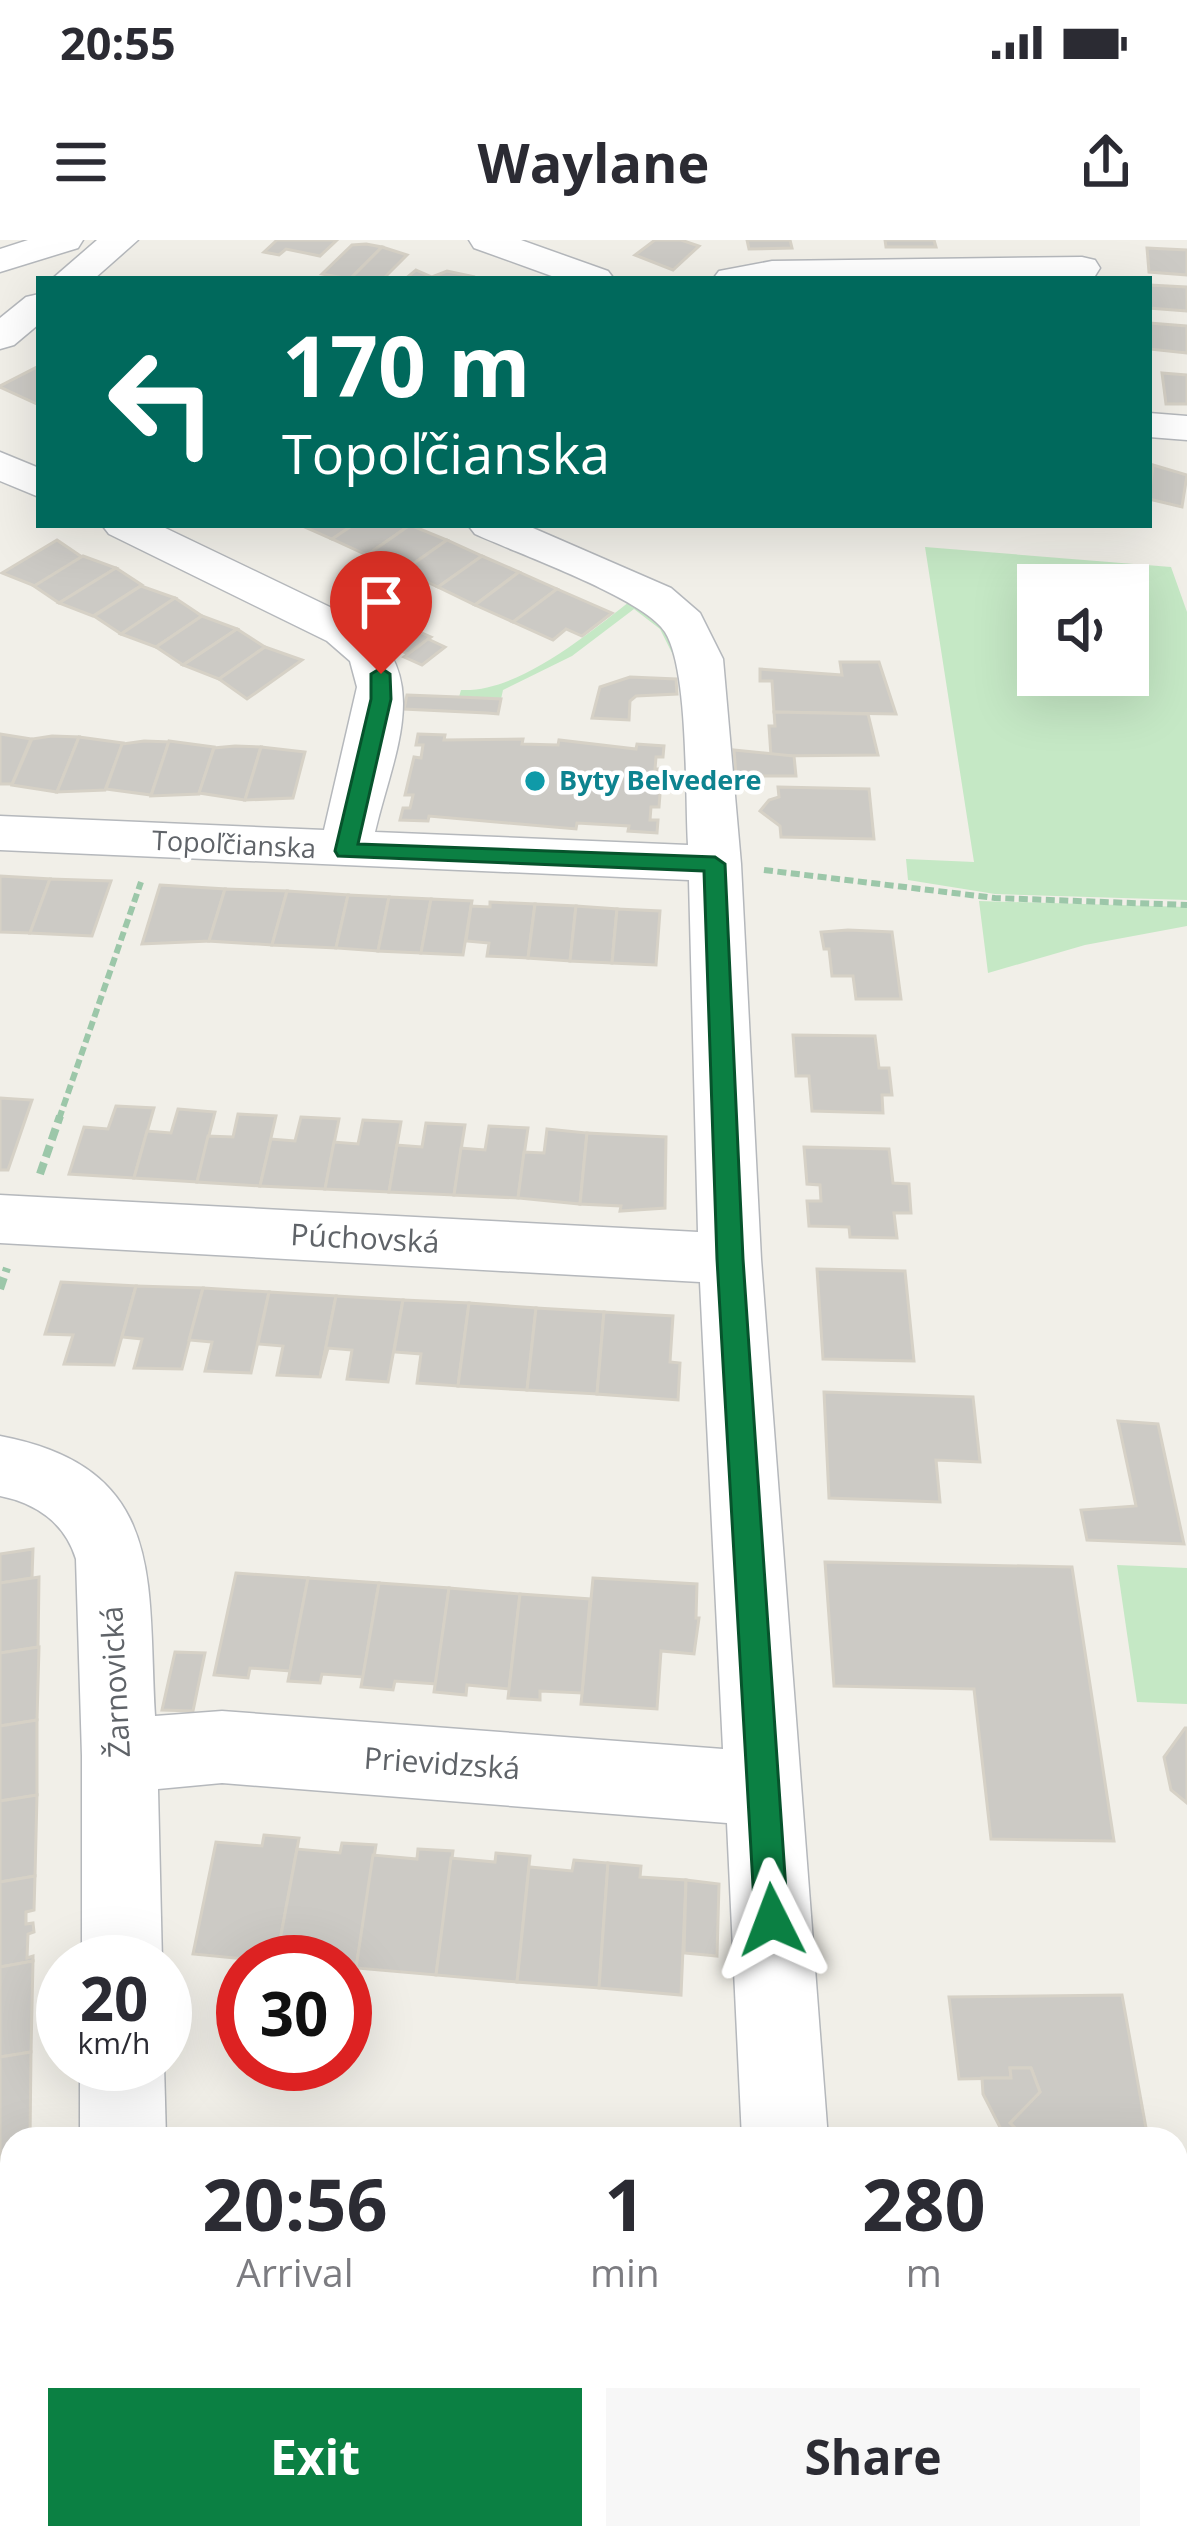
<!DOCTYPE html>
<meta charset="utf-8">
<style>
:root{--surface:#fff;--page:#f7f7f7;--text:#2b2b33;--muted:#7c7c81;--accent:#0b8043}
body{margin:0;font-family:"Open Sans",sans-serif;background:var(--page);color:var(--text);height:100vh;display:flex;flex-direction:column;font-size:45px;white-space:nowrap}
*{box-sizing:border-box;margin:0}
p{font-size:39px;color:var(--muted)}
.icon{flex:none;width:66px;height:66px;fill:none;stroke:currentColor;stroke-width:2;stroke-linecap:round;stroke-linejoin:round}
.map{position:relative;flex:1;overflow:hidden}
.sheet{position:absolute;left:0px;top:1887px;width:1188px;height:423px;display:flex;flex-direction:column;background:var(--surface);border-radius:36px 36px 0 0;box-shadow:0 12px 48px #0002}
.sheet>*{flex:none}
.hud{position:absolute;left:36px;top:36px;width:1116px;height:252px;border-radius:0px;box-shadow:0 12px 48px #0002;background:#00695c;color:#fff;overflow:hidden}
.buttons{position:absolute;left:1017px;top:324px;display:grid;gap:24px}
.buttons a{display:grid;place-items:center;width:132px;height:132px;border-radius:0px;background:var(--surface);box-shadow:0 12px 48px #0002;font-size:60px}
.speed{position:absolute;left:36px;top:1695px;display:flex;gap:24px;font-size:60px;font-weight:700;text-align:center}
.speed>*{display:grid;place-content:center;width:156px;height:156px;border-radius:50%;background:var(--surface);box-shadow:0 12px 48px #0002;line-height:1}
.speed small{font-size:30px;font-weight:400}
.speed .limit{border:18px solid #d22;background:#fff;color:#111}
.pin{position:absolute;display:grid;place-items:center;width:102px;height:102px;color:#fff;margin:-123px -51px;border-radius:50% 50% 50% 0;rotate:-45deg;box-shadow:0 0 12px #0007}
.pin .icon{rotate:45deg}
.me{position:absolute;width:132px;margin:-66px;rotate:357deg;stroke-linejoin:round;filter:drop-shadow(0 0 9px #0008)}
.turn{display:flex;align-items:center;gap:42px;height:252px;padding:0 48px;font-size:54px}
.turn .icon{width:156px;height:156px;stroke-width:2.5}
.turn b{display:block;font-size:84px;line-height:102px}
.eta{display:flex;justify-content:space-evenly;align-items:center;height:204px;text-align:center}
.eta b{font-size:72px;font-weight:700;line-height:84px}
.cta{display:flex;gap:24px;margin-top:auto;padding:24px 48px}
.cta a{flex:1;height:138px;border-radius:0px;background:var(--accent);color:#fff;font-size:48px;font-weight:700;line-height:138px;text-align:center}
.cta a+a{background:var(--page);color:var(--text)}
.status{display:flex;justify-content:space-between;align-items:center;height:84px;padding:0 60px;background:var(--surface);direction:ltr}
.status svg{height:33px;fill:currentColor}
header{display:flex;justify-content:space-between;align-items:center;height:156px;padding:0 48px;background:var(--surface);font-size:54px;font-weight:700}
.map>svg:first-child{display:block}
.green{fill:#c5e8c5;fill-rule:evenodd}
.building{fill:#cccac5;stroke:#d6d1c6;stroke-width:3}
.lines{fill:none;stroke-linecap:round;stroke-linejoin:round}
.minor-casing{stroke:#b5b8bc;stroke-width:3}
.path-far2{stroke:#9cc7a9;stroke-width:6;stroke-dasharray:9 4.5;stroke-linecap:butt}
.path-far1{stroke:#9cc7a9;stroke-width:8;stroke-dasharray:12 6;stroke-linecap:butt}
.path{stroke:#9cc7a9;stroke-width:9;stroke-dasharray:15 8;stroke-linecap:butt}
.minor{fill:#fff;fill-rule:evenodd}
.route{fill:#0b8043;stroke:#07532c;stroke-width:3}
.culture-dot{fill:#0f9aa8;stroke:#fff;stroke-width:4.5}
.labels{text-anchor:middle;stroke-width:9;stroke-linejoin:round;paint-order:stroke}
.far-culture-label{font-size:27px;font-weight:bold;fill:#0d838f;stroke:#fff;text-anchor:start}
.far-street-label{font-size:27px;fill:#5f6368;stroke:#fff}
.street-label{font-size:30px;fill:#5f6368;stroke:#fff}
</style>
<div class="status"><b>20:55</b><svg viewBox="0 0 49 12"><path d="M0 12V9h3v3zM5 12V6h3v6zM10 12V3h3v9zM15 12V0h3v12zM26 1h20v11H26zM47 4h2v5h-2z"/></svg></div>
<header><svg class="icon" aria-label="menu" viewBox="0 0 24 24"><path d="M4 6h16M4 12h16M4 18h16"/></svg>Waylane<svg class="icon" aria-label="share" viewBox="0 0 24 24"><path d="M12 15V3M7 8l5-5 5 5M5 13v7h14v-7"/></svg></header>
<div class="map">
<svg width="1187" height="2308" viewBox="0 0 1187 2308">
<rect width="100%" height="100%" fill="#f1efe8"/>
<g class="green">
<path d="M925,307L1171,327L1187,372V660L995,654L908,640L906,619L974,622ZM1128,345V435H1038V345Z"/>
<path d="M633,359L647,367L683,412L675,419L660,389L634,369L572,416L503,450L501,459L459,457L461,450C518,453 589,393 633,359Z"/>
<polygon points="979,661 1187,667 1187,686 1085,705 988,733"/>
<polygon points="1117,1325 1187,1328 1187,1464 1137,1462"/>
<polygon points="1176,2176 1187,2176 1187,2308 132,2308 146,2298 1176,2298"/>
</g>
<g class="building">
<polygon points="277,0 337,0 320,16 286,9 279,15 264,12"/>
<polygon points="655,0 681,0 699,6 673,30 635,15"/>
<polygon points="747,0 790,0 792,8 749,9"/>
<polygon points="885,0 934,0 936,7 886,7"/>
<polygon points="366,4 382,7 350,39 322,34 352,5"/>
<polygon points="382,7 407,15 383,39 350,39"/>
<polygon points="1147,8 1187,10 1187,35 1149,32"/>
<polygon points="416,30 432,37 447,31 475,37 405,39"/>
<polygon points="1149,45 1187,47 1187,71 1149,68"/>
<polygon points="1149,83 1187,86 1187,113 1149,109"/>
<polygon points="39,126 39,165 0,147 0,146"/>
<polygon points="1162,133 1187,135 1187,164 1166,164"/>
<polygon points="1153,225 1187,235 1182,267 1149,259"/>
<polygon points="300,285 353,285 332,299"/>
<polygon points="353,285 410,285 367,315 332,299"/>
<polygon points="410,285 447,300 403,331 367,315"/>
<polygon points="57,300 82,317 35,346 2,333"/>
<polygon points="447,300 482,316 438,347 403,331"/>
<polygon points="83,316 116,328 59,363 34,346"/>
<polygon points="482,316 519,332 475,365 438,347"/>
<polygon points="116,328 142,345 93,376 59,363"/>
<polygon points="519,332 557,349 513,382 475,365"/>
<polygon points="141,346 175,358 121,394 94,376"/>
<polygon points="557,349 612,373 582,396 566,389 553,400 513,382"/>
<polygon points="175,358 202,376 156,407 121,394"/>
<polygon points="202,376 237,389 183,425 156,407"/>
<polygon points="237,389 265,407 219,439 183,425"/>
<polygon points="413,389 431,397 408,414 391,406"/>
<polygon points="428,399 445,407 422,425 404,417"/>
<polygon points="265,407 302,420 247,459 219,439"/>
<polygon points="840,422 879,422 896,474 774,472 772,441 760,441 760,429 842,435"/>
<polygon points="630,437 676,439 677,454 636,456 630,461 629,480 592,478 600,447"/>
<polygon points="407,455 459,457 501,459 498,474 487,473 404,469"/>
<polygon points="774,472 868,474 878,515 771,516 769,486 775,486"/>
<polygon points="0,494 31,499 12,544 0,544"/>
<polygon points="418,494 445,495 444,500 523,499 522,504 558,505 559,500 636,509 637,504 664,506 663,517 656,517 655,529 662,529 659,567 651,567 650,580 658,580 657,593 628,591 629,586 577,583 576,589 429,576 428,581 400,580 403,568 410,568 413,555 405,555 414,517 421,518 423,505 416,505"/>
<polygon points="52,496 79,497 57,552 12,545 32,499"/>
<polygon points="79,497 123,503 105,550 57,552"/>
<polygon points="144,501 169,502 151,555 106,549 122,504"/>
<polygon points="169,501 214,507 199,554 151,556"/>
<polygon points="235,506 261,507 245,560 199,553 214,508"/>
<polygon points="261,507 305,512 293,558 245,560"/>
<polygon points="734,510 794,516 796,536 736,536"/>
<polygon points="778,547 869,549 874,599 781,597 780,586 760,571 769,560 779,557"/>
<polygon points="0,636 50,639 30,693 0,692"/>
<polygon points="50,639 111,641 92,696 30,693"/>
<polygon points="160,645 225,649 209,701 142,704"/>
<polygon points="225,649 287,651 272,705 209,701"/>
<polygon points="287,651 348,655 336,708 272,705"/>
<polygon points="348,655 389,657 378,711 336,708"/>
<polygon points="389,657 431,659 421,713 378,711"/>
<polygon points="431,659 472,661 463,715 421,713"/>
<polygon points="490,662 535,664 528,718 487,716 489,703 466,701 471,666 490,667"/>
<polygon points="535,664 576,666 570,721 528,718"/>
<polygon points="576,666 617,669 612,723 570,721"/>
<polygon points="617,669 660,671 656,725 612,723"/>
<polygon points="848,690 892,692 901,759 856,759 853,736 832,736 829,709 824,709 821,692"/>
<polygon points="793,795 875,796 879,828 889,828 892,855 882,855 883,873 812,871 809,836 796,836"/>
<polygon points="0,858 32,860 8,930 0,930"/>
<polygon points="116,866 154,868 134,938 69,934 84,887 108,889"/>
<polygon points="178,869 215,872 197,942 134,938 147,891 171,893"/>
<polygon points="238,874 276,876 260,946 197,942 208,896 233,897"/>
<polygon points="301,877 339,879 325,949 260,946 271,899 295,901"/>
<polygon points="363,880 401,882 389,952 325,949 334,902 358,904"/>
<polygon points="426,883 465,885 454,955 389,952 397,905 422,907"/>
<polygon points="489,886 528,888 518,958 454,955 461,908 485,910"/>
<polygon points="547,889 587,893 580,964 518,958 524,912 544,913"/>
<polygon points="587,893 666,897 665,968 620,971 621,966 580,964"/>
<polygon points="804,907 889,909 893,943 909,944 911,973 894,973 897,998 850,997 849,987 809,986 807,961 821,961 820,945 807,944"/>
<polygon points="817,1029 905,1031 914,1121 823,1119"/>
<polygon points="61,1042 136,1046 114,1125 64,1124 73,1095 45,1094"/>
<polygon points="136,1046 203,1048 182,1129 134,1128 142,1099 122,1097"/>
<polygon points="203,1048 269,1052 251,1133 205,1131 212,1102 189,1100"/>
<polygon points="269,1052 336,1056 320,1137 277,1135 283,1106 258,1104"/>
<polygon points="336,1056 403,1060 388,1142 347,1139 352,1110 328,1108 320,1137"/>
<polygon points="403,1060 469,1063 458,1146 417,1143 421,1114 394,1112"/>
<polygon points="469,1063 536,1068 527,1150 458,1146"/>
<polygon points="536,1068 604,1072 597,1154 527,1150"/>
<polygon points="604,1072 673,1076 670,1122 680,1123 678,1160 597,1154"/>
<polygon points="824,1152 973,1157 980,1222 936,1220 940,1262 829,1258"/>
<polygon points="1118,1181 1158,1184 1184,1304 1087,1300 1081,1270 1136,1266"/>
<polygon points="33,1309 32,1338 0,1343 0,1314"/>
<polygon points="825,1322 1072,1327 1114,1601 991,1599 974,1449 834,1446"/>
<polygon points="236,1333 308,1338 290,1431 250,1428 248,1438 214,1435"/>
<polygon points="39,1337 38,1407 0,1413 0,1343"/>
<polygon points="308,1338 379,1343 363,1437 322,1434 320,1443 288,1441"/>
<polygon points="593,1338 697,1344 696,1378 699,1378 694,1414 661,1411 657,1469 581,1464"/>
<polygon points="379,1343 449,1348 436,1444 395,1441 393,1450 361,1447"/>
<polygon points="449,1348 520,1354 509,1449 467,1445 466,1455 434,1452"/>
<polygon points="520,1354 590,1359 582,1453 540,1451 540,1460 508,1458"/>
<polygon points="39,1407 37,1480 0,1486 0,1413"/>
<polygon points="175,1412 205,1413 193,1471 162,1470"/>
<polygon points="37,1480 37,1555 0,1561 0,1486"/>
<polygon points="1185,1488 1187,1488 1187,1563 1171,1550 1164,1517"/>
<polygon points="37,1555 35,1636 0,1642 0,1561"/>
<polygon points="264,1595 299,1598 276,1722 193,1714 216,1602 262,1606"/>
<polygon points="342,1603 376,1605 356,1728 345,1727 345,1722 276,1722 297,1609 340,1613"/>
<polygon points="418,1609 453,1611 436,1735 356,1728 373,1615 417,1619"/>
<polygon points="496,1613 530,1616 517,1742 436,1735 451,1618 495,1622"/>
<polygon points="574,1620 608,1623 599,1748 517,1742 529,1627 572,1631"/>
<polygon points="608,1623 641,1626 640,1637 686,1640 681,1755 599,1748"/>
<polygon points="35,1636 34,1670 26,1672 26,1684 33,1683 34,1692 28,1694 27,1718 33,1716 33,1721 0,1727 0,1642"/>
<polygon points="686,1640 719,1644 717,1716 684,1713"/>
<polygon points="33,1721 31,1812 0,1817 0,1727"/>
<polygon points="1122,1755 1148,1899 1097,1899 1096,1893 1060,1891 1059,1899 1026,1899 1010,1883 1040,1852 1031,1828 1010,1828 1011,1838 959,1839 949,1757"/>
<polygon points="31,1812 30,1899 12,1899 12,1910 0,1912 0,1817"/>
<polygon points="1010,1828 1031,1828 1040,1852 1010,1883 1026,1899 1006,1899 983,1854 982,1838 1011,1838"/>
<polygon points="12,1910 12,2011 0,2013 0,1912"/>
<polygon points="12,2011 12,2118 0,2120 0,2013"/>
<polygon points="12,2118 12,2235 0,2237 0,2121"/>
<polygon points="12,2235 12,2282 0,2284 0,2237"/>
</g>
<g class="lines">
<defs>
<g id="minor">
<polygon points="28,0 83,0 78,8 0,32 0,9"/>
<polygon points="97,0 138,0 94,39 52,39"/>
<polygon points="469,0 521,0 608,31 614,39 560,39 474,8"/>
<polygon points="1082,17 1095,20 1100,28 1095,36 713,39 719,31 772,21"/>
<polygon points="39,54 39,84 14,105 0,109 0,78 26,57"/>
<polygon points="1149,173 1187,176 1187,200 1149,197"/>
<polygon points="0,212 39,228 39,257 0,241"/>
<path d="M102,285H159L359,381C436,434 392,517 375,592L688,605C685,556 689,430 665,392C644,358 516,313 475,294L468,285H526L671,348L700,373L723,419L741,624L761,1019L828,1899H742L727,1583L222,1543L158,1549L162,1722H82V1516L76,1319C65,1283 36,1263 0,1256V1196C168,1228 147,1340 155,1476L222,1471L723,1509L700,1042L0,1003V955L698,992L689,640L0,610V576L324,590L357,447L350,421L327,401L109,294Z"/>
<polygon points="80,1824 164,1824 166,1899 80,1899"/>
<polygon points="131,2298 331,2298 327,2308 135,2308"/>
</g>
</defs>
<use href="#minor" class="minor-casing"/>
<g class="path-far2">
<polyline points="764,630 995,658 1187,665"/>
<polyline points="59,879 141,642"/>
</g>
<g class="path-far1">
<polyline points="40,934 60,876"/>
<polyline points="0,1049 7,1028"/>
</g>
<polyline class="path" points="1102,2298 1112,2308"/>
<use href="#minor" class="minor"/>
</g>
<polygon class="route" points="381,428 390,434 391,459 358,604 715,617 725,624 743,1019 788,1680 783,1692 772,1697 760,1692 755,1680 717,1019 704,631 338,616 335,611 371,459 371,434"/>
<circle class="culture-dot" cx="535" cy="541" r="12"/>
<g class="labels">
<g class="far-culture-label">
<text x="559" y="550">Byty Belvedere</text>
</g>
<g class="far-street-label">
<text transform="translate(234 605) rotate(3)" y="9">Topoľčianska</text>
</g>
<g class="street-label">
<text transform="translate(365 999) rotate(3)" y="10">Púchovská</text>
<text transform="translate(116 1442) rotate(-93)" y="10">Žarnovická</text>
<text transform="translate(442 1524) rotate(4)" y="10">Prievidzská</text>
</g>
</g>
</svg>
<div class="buttons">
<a><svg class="icon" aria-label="sound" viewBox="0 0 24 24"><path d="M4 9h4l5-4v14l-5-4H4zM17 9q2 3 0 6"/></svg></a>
</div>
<div class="speed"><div>20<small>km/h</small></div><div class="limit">30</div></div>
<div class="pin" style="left:381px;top:434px;background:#d93025"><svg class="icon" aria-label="arrive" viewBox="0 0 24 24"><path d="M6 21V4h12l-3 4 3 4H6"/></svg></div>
<svg class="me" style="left:772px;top:1680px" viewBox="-20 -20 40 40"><path d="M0-17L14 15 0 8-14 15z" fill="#0b8043" stroke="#fff" stroke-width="4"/></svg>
<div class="hud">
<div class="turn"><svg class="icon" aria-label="left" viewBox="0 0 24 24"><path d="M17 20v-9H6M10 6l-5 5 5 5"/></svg><div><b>170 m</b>Topoľčianska</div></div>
</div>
<section class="sheet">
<div class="eta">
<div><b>20:56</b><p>Arrival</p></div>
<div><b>1</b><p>min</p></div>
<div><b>280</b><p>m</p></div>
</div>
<div class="cta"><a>Exit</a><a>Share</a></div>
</section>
</div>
